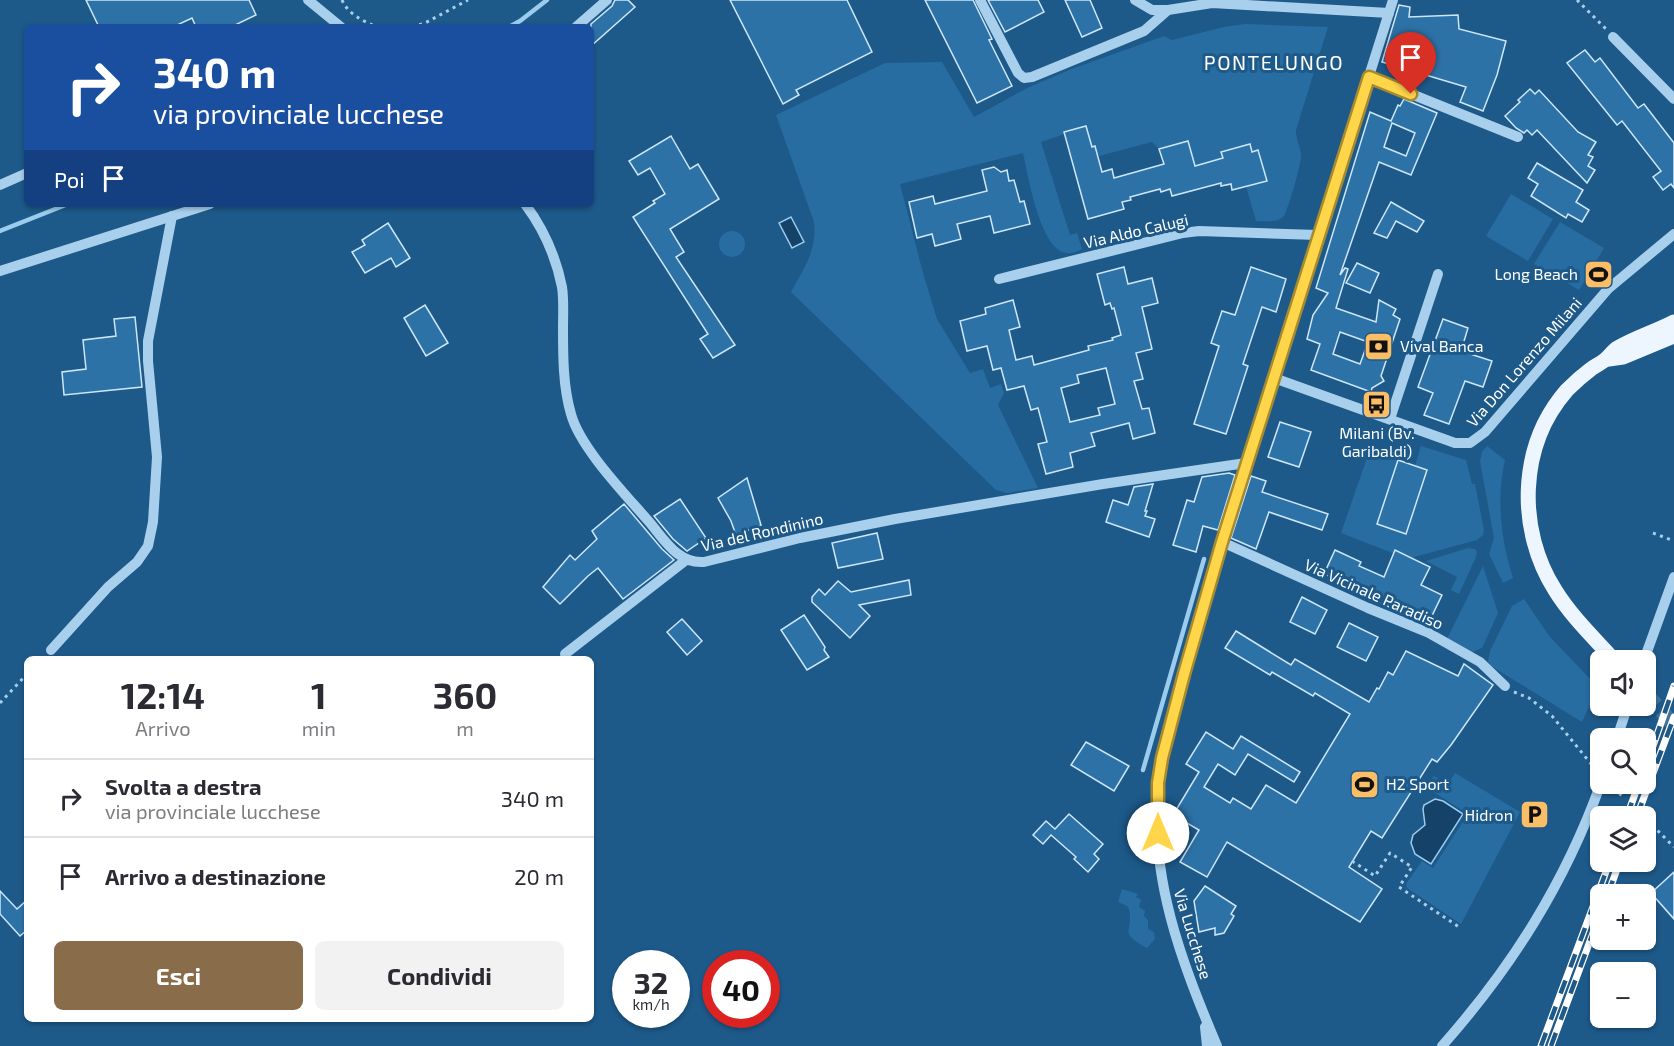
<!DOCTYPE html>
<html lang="it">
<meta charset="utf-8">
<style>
:root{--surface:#fff;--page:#f2f2f3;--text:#2b2b33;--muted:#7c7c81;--line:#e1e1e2;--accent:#896d4a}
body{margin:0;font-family:"Exo 2",sans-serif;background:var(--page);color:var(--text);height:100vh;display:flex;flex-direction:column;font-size:22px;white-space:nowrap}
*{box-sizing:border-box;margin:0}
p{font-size:20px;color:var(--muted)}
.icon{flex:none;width:33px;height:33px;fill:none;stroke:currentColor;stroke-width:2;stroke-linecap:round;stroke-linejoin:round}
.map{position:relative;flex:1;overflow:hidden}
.side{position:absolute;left:24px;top:656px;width:570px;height:366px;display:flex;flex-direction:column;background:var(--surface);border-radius:9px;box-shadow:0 2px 4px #0004}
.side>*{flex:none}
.hud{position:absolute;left:24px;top:24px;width:570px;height:183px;border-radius:9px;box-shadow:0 2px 4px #0004;background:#1a4fa0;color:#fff;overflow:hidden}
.controls{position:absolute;left:1590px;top:650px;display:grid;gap:12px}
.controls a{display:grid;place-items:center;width:66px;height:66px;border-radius:9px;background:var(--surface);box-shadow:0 2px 4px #0004;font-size:30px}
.speed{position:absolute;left:612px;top:950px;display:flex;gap:12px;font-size:30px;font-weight:700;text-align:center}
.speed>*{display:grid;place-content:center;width:78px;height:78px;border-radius:50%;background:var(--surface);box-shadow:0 2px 4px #0004;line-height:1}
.speed small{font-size:15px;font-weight:400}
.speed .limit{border:9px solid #d22;background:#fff;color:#111}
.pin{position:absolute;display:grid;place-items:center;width:51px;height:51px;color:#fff;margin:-62px -26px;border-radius:50% 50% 50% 0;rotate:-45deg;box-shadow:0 0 6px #0007}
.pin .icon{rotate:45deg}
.me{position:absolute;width:66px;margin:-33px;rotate:0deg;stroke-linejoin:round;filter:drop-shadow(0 0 4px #0008)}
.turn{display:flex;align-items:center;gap:21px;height:126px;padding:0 30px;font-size:27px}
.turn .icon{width:78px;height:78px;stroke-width:2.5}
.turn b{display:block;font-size:42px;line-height:51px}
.then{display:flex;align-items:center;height:57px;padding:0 30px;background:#0003;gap:12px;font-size:22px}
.eta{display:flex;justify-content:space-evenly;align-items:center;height:102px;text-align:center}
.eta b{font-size:36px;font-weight:700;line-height:42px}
.primary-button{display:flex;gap:12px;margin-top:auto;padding:12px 30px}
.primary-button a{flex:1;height:69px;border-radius:9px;background:var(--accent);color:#fff;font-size:24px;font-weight:700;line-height:69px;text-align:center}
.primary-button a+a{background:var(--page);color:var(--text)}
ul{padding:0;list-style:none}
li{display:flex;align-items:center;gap:18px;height:78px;padding:0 30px;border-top:2px solid var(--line)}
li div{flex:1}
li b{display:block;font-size:22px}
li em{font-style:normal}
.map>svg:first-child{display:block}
.green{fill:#276da2}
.water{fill:#144268;stroke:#9bcbed;stroke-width:1.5}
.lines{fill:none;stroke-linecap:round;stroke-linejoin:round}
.stream{stroke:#9bcbed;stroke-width:4.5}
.building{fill:#2d72a7;stroke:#cde6f8;stroke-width:1.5;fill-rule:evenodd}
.major-tunnel{stroke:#3f729b;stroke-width:15;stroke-dasharray:15 8;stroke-linecap:butt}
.path{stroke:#a8cfec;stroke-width:3;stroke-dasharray:3 4.5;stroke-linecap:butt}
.minor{stroke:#a8cfec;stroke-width:10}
.major{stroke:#edf6ff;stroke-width:15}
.rail-casing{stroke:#fff;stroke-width:7}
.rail{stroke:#1d5989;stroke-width:4.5;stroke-dasharray:14;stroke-linecap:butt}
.route-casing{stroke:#a68a30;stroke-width:15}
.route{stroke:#ffd54a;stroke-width:10}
.labels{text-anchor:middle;stroke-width:6;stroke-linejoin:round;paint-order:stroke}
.street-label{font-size:16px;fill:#fff;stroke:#1d5989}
.poi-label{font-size:16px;fill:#fff;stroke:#1d5989;text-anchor:end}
.quarter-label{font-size:20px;letter-spacing:1.5px;fill:#fff;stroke:#1d5989}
</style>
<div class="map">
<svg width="1674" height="1046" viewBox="0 0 1674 1046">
<rect width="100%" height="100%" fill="#1d5989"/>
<g class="green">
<path d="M1245,24L1328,27L1296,130C1296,139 1299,144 1301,153C1303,159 1288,210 1284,216C1278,223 1265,221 1256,221L1246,186L1267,180L1259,151L1252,152L1250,144L1222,151L1223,158L1195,166L1188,141L1159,149L1152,142L1099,156L1095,147H1091L1085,127L1041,142L1070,235L1077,233L1082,249C1078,251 1073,254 1068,253C1040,253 1028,174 1023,153L900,184L923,273L937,319L970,373L983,369L990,388L1001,384L1004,393L998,405L1038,488L1007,493L996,490L791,292C804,268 817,251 814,222L776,115L885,63L942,62L974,117L1027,88L1069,70L1164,36L1172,40L1224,27Z"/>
<polygon points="1511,194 1553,219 1528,261 1486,236"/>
<polygon points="1560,222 1604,248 1579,290 1534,264"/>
<circle cx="732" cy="244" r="13"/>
<polygon points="1421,446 1466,460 1472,484 1475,484 1484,530 1483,535 1477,540 1414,557 1413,561 1341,533 1370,449 1395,456 1398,460 1377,524 1406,534 1427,470 1415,466"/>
<path d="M1487,446L1505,460C1496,497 1501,541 1513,578L1503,583L1489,554L1494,538L1480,461L1482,452Z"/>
<polygon points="1468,548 1475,549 1477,552 1476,557 1459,594 1451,590 1457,577 1426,561"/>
<polygon points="1483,566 1498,613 1482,648 1472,652 1447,639"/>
<polygon points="1524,599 1550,637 1598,687 1582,722 1491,666 1488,662 1490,651 1512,606"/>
<polygon points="1455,773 1520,812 1461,924 1407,888 1406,884 1422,861 1433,868 1468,814 1426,787 1434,776 1448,784"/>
<path d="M1122,889L1138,894L1136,897L1141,900L1139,907L1145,911L1144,916L1148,920V929L1154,932L1155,939L1147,948C1117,931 1134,934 1129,909L1127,906L1118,902Z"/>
</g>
<g class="water">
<polygon points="791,217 804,242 792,248 779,223"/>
<polygon points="1435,799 1443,801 1463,814 1431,864 1415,854 1411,843 1413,835 1425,825 1423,809 1424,805"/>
</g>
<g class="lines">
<g class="stream">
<polyline points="509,27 520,21 547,0"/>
<polyline points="0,231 68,204"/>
<polyline points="1143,770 1204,559"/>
</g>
</g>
<g class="building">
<polygon points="86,0 249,0 256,15 231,27 196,27 192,18 173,27 99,27"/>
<polygon points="615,0 628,0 635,7 591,46 591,24 612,6"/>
<polygon points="730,0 847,0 872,52 796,90 799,95 783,104"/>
<polygon points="925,0 973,0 992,39 989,40 1012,86 977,103"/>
<polygon points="988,0 1038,0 1044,12 1005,32"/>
<polygon points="1065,0 1090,0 1102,28 1082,37"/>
<polygon points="1399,5 1410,7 1409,17 1458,15 1459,29 1506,41 1497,75 1483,111 1460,102 1466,87 1382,62"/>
<polygon points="1585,50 1595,62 1600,58 1638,108 1644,104 1674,143 1674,188 1671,184 1663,190 1653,177 1661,171 1622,121 1617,125 1567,63"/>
<polygon points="1530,89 1535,94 1539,90 1578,132 1596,142 1588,155 1593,157 1588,166 1595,170 1587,183 1537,130 1532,135 1527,130 1524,133 1516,128 1505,116 1520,102 1518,100"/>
<path d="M1404,99L1437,113L1411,175L1379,162L1340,275L1345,268L1348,269L1336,308L1376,322L1379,300L1396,309L1393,315L1400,319L1381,376L1384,381L1372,388L1371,392L1311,370L1320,344L1307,339L1313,315L1328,293L1316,288L1370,112L1391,121L1398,105L1400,106ZM1392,123L1415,133L1406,156L1384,147ZM1340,332L1368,342L1360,364L1333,354Z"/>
<polygon points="1086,126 1092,147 1095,146 1102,172 1112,169 1114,178 1164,164 1159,149 1188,141 1195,166 1223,158 1221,152 1250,144 1252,152 1258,150 1267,181 1232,190 1231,184 1221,186 1221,183 1172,196 1170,189 1161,192 1160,189 1130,197 1131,200 1122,202 1124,209 1088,219 1064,132"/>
<polygon points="671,136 690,169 698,164 719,199 670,229 684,252 676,257 735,345 713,358 700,339 708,334 633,217 655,203 653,201 665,194 650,168 638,175 629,161"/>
<polygon points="1537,163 1583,190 1576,202 1589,210 1582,222 1568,214 1566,218 1531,196 1538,184 1528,178"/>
<polygon points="994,167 1001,172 1007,170 1009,181 1014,180 1020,202 1024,201 1030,224 994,233 990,216 957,224 961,239 935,246 932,234 917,238 909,202 933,196 935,204 987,191 982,170"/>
<polygon points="1391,202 1424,221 1417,232 1396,221 1387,238 1374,233"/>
<polygon points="388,223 410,258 396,267 391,258 365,273 352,252 365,245 362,240"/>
<polygon points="1357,263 1379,273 1370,293 1346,283"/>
<path d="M1124,267L1128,284L1152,278L1158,303L1142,307L1152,349L1136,353L1143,379L1134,381L1142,409L1149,408L1155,433L1133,439L1129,423L1091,433L1095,446L1070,453L1073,467L1046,474L1038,444L1047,442L1038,408L1031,410L1024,386L1007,390L1001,368L993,370L987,346L967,351L960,321L986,314L985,308L1013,300L1020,327L1009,330L1016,360L1032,356L1034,365L1089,350L1088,346L1113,340L1112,338L1121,335L1114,308L1112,309L1110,303L1105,305L1097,274ZM1106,368L1115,404L1098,408L1100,415L1070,422L1061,388L1079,383L1077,375Z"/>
<polygon points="1251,267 1286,279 1276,312 1262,307 1243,364 1248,366 1226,434 1194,424 1219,346 1211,343 1222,311 1235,315"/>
<polygon points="425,305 448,343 426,356 404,318"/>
<polygon points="135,317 142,387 64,395 62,372 86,369 83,340 116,336 114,319"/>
<polygon points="1443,319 1468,328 1461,351 1492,361 1483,387 1465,381 1449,424 1424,415 1433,393 1418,387"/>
<polygon points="1280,422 1311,432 1299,467 1268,457"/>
<polygon points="1398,460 1427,470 1406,534 1377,524"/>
<polygon points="1229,473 1235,475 1218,530 1203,526 1196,552 1173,545 1187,500 1194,502 1202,477"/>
<polygon points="1251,476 1266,481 1262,492 1328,514 1322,530 1269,512 1256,549 1231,538"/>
<polygon points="747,478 761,525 736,535 731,521 718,498"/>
<polygon points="1153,484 1145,511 1147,511 1145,516 1155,519 1149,537 1106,522 1113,500 1128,505 1134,487"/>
<polygon points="680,499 706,538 687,551 673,539 654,516"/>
<polygon points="624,504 662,549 674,560 623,599 598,568 588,576 560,604 543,587 570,555 575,560 597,539 592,531"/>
<polygon points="877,533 883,559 838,568 832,543"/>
<polygon points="1335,550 1361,562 1359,566 1384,577 1395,550 1430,567 1421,585 1442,595 1428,624 1335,583 1337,580 1324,574"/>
<polygon points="909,580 911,595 859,605 870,616 850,638 812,602 812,597 819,589 825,595 838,581 851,592"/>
<polygon points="1302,597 1327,610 1315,634 1290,622"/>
<polygon points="804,615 825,647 824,650 829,657 807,670 781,630"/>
<polygon points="682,619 702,641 687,655 667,632"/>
<polygon points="1349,623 1378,637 1366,661 1337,647"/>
<polygon points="1236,631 1291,665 1295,659 1369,702 1377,688 1379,689 1388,672 1393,675 1406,651 1458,676 1464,664 1493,685 1451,745 1437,762 1432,759 1382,838 1371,831 1349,867 1382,889 1360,922 1227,842 1207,877 1180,862 1199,830 1173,815 1199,772 1186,764 1206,732 1233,749 1241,736 1300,772 1294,782 1248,754 1235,775 1218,764 1204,787 1230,803 1233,798 1251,809 1266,785 1296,803 1350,714 1315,693 1313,696 1272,672 1270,675 1225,648"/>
<polygon points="1086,742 1129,766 1114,791 1071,765"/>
<polygon points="1069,814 1103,844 1094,854 1099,859 1088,872 1074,859 1076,857 1051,835 1043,844 1033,835 1046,821 1055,829"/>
<polygon points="1674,872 1674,919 1651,893"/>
<polygon points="1205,886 1236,906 1231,914 1234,916 1224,933 1215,935 1215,928 1199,932 1194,901"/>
<polygon points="0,891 17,909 27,900 27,930 20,936 0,914"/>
</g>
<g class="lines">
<polyline class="major-tunnel" points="1646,694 1674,725"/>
<g class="path">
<path d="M342,0C348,14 363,21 377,27"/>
<polyline points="1577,0 1606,29"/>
<polyline points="412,27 425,23 468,0"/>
<polyline points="1653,533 1674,541"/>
<polyline points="1514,692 1529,698 1552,716 1592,765"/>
<polyline points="0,703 27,674"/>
<polyline points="1614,788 1624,798"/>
<polyline points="1647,820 1674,847"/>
<polyline points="1352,861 1375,876 1390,853 1412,867 1399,887 1459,927"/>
</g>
<g class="minor">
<polyline points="308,0 341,27"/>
<polyline points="980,0 1018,73 1024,78 1032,77 1144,31 1168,10 1212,3 1389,13"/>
<polyline points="1135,0 1152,10 1168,10"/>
<polyline points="576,27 607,0"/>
<polyline points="1613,37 1674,99"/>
<polyline points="1369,77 1518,137"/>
<polyline points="0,185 27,173"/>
<path d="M525,204C543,228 556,257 562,287C564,300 563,314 563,328C563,356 563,387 571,414C580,448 627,496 651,524C665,541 679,564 704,562L800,538L895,519L1103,484L1246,463"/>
<polyline points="0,271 210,204"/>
<polyline points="999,279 1183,233 1199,231 1318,235"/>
<polyline points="1274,378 1455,443 1470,443 1485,432 1608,289 1674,234"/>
<polyline points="1390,419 1438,274"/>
<polyline points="1222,542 1368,608 1427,632 1480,662 1505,686"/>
<polyline points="51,650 108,587 137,562 148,546 153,522 157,457 148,361 148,341 172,216"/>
<polyline points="565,654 686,560"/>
<polyline points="1644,660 1674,577"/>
<polyline points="1617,738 1628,705"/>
<polyline points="1205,1027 1207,1046"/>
<path d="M1217,1046C1181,960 1149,878 1158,782C1161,753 1170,724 1178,696C1194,633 1213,570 1233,507C1285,338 1341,169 1393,0"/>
<path d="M1442,1046C1512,967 1565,883 1601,783"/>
</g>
<g class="major">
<polyline points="1609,359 1623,357 1674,336"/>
<path d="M1614,660C1594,638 1571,616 1555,590C1517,530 1518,446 1567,390C1574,383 1583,375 1591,369C1596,365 1602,363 1606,359C1610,356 1612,352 1616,349C1634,338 1655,332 1674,322"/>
</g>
<defs>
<g id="rail">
<polyline points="1646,766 1674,686"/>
<polyline points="1627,816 1639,783"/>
<polyline points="1637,816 1674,717"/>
<polyline points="1608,894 1620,861"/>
<polyline points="1541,1046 1610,861"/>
<polyline points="1551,1046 1600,914"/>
</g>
</defs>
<use href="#rail" class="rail-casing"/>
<use href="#rail" class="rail"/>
</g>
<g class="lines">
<defs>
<polyline id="route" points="1158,833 1158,783 1162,758 1184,674 1222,542 1369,77 1411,94"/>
</defs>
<use href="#route" class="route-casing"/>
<use href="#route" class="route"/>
</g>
<defs>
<symbol id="stadium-square" viewBox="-11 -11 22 22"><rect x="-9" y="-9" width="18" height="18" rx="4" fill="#fbbe67" stroke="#1d5989"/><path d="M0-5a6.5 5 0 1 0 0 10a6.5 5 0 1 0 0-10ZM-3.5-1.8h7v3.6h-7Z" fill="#111"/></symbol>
<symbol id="bank-square" viewBox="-11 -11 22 22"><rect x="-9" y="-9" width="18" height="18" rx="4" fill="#fbbe67" stroke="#1d5989"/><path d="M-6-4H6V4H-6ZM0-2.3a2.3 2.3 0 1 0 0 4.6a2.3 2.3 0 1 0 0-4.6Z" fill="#111"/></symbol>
<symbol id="bus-square" viewBox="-11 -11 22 22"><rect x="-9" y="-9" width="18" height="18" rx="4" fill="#fbbe67" stroke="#1d5989"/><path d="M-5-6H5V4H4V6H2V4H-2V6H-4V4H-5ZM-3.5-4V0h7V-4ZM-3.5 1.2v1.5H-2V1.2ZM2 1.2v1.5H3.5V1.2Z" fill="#111"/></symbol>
<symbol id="parking-square" viewBox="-11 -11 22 22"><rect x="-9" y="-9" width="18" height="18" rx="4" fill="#fbbe67" stroke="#1d5989"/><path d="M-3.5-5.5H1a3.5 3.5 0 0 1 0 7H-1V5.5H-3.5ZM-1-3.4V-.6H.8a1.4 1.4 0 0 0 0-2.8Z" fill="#111"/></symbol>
</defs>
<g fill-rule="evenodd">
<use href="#stadium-square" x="1582" y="258" width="33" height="33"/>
<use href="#bank-square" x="1362" y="330" width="33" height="33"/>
<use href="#bus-square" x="1360" y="388" width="33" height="33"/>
<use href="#stadium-square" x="1348" y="768" width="33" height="33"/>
<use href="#parking-square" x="1518" y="798" width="33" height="33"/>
</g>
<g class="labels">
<g class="street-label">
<text transform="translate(1136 231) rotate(-13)" y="6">Via Aldo Calugi</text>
<text transform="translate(1524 362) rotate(-49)" y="6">Via Don Lorenzo Milani</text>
<text transform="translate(762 532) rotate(-13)" y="6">Via del Rondinino</text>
<text transform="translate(1374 594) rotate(24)" y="6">Via Vicinale Paradiso</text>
<text transform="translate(1193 934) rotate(73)" y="6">Via Lucchese</text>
</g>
<g class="poi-label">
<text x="1578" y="280">Long Beach</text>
<text x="1400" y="352" text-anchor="start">Vival Banca</text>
<text x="1377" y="439" text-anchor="middle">Milani (Bv.<tspan x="1377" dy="18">Garibaldi)</tspan></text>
<text x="1386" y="790" text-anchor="start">H2 Sport</text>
<text x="1513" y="821">Hidron</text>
</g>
<g class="quarter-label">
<text x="1274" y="70">PONTELUNGO</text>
</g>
</g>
</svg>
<div class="controls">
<a><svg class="icon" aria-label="sound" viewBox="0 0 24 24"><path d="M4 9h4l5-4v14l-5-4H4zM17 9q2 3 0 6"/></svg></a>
<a><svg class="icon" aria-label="search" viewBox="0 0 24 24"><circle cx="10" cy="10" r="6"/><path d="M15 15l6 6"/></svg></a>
<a><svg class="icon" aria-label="layers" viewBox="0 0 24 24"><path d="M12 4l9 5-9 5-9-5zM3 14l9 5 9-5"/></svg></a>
<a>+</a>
<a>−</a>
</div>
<div class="speed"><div>32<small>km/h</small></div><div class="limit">40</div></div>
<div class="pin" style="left:1411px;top:94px;background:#d93025"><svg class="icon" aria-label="arrive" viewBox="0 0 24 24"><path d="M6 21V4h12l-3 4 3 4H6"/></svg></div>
<svg class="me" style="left:1158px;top:833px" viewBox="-20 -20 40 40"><circle r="19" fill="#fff"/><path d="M0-13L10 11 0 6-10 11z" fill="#ffd54a"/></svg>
<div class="hud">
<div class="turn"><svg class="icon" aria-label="right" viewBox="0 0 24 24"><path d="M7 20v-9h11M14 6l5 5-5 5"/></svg><div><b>340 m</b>via provinciale lucchese</div></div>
<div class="then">Poi<svg class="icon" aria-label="arrive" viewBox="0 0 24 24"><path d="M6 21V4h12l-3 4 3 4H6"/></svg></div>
</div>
<section class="side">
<div class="eta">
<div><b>12:14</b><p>Arrivo</p></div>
<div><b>1</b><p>min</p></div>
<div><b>360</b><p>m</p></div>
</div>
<ul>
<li><svg class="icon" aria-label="right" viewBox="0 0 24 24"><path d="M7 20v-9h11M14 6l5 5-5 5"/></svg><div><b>Svolta a destra</b><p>via provinciale lucchese</p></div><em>340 m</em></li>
<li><svg class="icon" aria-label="arrive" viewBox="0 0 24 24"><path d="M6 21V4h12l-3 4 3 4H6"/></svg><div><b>Arrivo a destinazione</b></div><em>20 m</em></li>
</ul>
<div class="primary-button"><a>Esci</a><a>Condividi</a></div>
</section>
</div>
